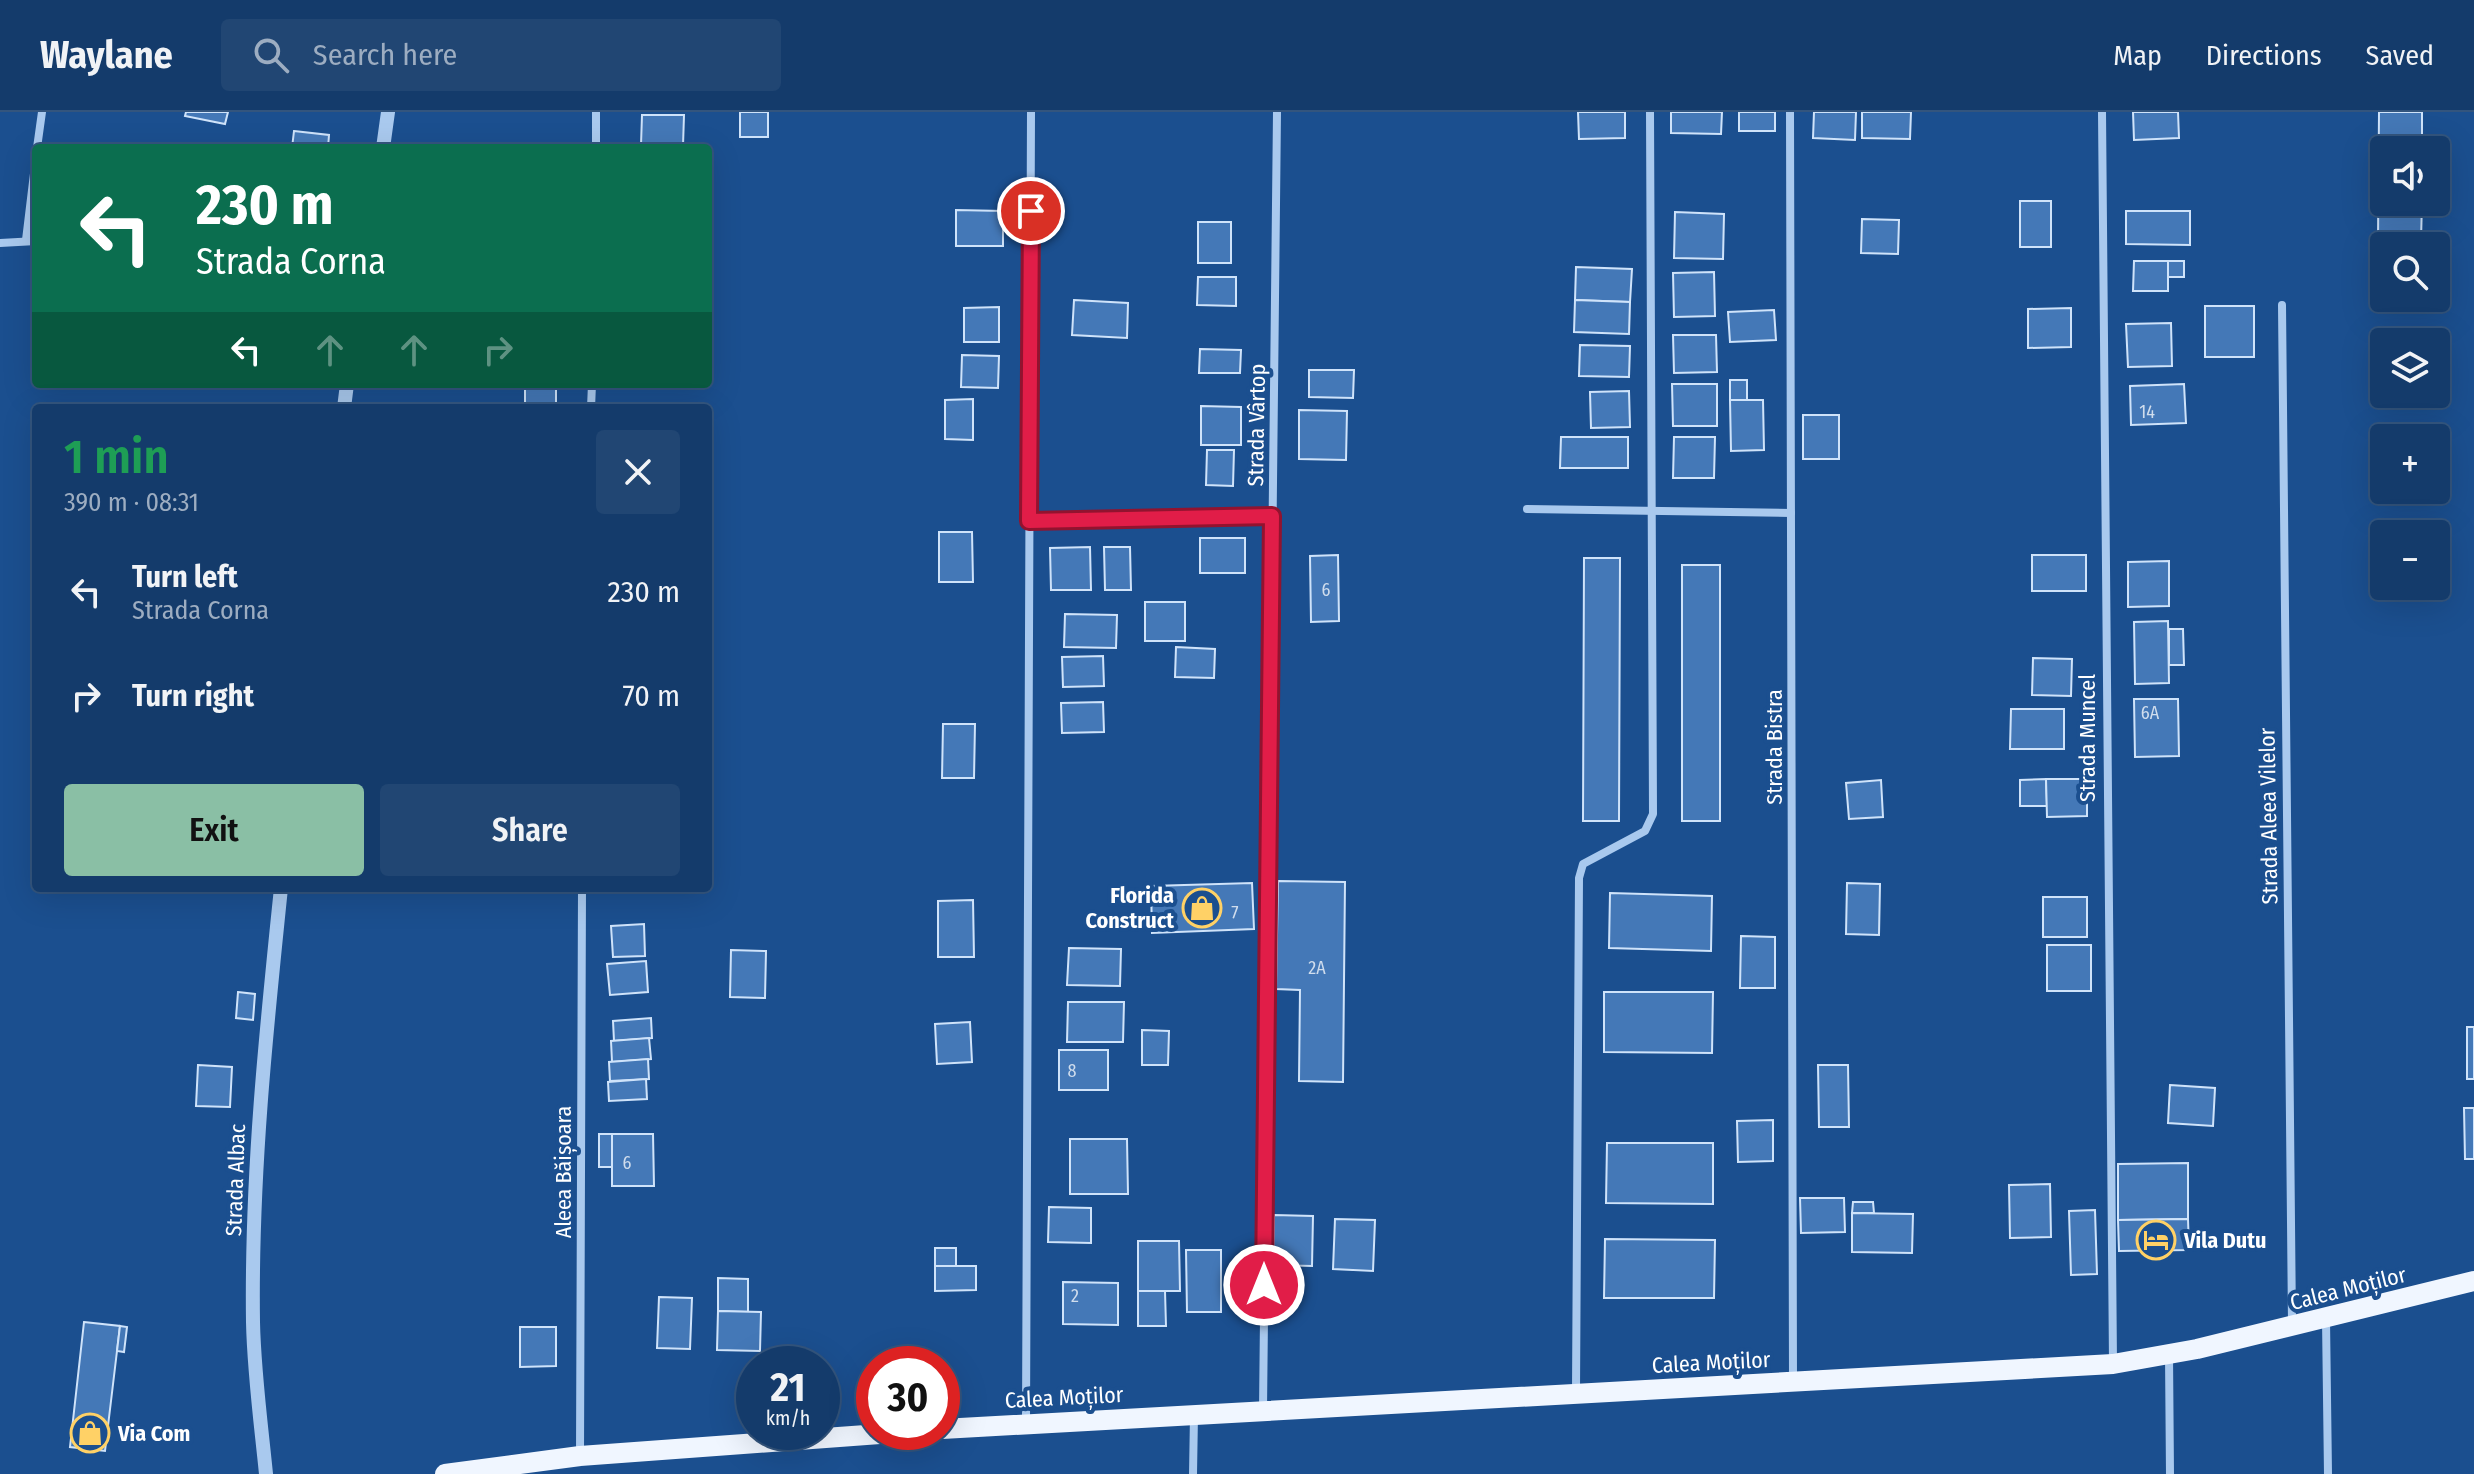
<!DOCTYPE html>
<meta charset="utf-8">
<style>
:root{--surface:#143b6b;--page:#214673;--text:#f1f3f6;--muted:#9dadc1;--line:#33557e;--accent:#8abfa5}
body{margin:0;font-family:"Fira Sans Condensed",sans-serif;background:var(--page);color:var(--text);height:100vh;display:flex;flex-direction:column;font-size:30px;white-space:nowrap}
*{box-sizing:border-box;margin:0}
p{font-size:26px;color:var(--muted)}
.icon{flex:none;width:44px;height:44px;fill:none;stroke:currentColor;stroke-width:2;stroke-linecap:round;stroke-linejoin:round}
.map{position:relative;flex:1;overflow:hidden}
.panel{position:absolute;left:32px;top:292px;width:680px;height:488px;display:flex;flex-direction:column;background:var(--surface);border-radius:8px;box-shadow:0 8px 32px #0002,0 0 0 2px var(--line)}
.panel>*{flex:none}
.top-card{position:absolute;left:32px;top:32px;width:680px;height:244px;border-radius:8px;box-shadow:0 8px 32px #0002,0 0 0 2px var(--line);background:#0b6e4f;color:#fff;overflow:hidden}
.buttons{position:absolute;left:2370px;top:24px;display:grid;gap:16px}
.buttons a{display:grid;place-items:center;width:80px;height:80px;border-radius:8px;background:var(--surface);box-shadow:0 8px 32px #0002,0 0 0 2px var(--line);font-size:40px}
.speed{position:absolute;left:736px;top:1234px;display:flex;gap:16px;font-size:40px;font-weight:700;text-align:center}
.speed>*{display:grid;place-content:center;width:104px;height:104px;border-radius:50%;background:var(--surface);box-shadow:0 8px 32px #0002,0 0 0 2px var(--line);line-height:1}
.speed small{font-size:20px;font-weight:400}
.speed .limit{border:12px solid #d22;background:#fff;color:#111}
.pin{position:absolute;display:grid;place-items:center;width:68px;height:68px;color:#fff;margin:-34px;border:4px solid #fff;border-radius:50%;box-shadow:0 2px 8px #0007}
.me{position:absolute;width:88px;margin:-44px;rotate:0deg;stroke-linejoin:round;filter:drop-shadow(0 0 6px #0008)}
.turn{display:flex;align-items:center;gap:28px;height:168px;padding:0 32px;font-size:36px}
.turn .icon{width:104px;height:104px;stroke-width:2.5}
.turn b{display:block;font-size:56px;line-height:68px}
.lanes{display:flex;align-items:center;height:76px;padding:0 32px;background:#0003;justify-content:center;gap:40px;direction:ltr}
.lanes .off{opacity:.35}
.round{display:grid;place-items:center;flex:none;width:84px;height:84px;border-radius:8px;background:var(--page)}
.overview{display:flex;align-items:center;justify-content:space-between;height:136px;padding:0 32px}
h1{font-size:48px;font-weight:600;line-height:60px;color:#1e9e55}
.cta{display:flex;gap:16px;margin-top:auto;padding:16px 32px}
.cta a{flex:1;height:92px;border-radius:8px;background:var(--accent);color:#111;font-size:32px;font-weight:600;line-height:92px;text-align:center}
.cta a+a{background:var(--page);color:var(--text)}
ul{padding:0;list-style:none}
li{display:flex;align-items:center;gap:24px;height:104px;padding:0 32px}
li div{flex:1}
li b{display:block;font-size:30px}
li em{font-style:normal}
header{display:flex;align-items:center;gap:48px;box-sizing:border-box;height:112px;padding:0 40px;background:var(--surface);border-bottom:2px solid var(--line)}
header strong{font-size:38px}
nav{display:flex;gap:44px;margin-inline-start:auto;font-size:28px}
.search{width:560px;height:72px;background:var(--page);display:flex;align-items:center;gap:20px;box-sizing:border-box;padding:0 28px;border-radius:8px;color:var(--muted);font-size:30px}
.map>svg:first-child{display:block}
.building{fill:#4478b7;stroke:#cfe3fa;stroke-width:2}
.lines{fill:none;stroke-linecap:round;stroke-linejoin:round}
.minor{stroke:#a9c9ee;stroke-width:8}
.tertiary{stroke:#a9c9ee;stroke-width:14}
.primary{stroke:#f0f6ff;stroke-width:20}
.route-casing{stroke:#92132f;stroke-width:20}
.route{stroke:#e11d48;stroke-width:14}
.labels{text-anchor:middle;stroke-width:8;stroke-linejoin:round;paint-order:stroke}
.number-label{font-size:18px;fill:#d0dded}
.street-label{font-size:22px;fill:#fff;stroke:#1b4f8f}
.poi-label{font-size:22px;font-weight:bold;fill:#fff;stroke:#1b4f8f;text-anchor:start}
</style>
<header>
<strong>Waylane</strong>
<div class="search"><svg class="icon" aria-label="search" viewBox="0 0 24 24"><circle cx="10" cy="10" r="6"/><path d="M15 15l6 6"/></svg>Search here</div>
<nav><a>Map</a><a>Directions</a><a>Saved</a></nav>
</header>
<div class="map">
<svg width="2474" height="1362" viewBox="0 0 2474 1362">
<rect width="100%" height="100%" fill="#1b4f8f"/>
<g class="building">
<polygon points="186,0 228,0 225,12 185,4"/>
<rect x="740" y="0" width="28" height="25"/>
<polygon points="1578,0 1625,0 1625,26 1579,27"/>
<polygon points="1671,0 1722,0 1721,22 1671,21"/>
<rect x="1739" y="0" width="36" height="19"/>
<polygon points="1814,0 1856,0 1855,28 1813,26"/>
<polygon points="1862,0 1911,0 1910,27 1862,26"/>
<polygon points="2133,0 2178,0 2179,26 2134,28"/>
<polygon points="2379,0 2422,0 2422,38 2384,38 2384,90 2422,90 2421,128 2378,128"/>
<polygon points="642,3 684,3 683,34 641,33"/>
<polygon points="294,19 329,23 328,36 292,36"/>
<rect x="2020" y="89" width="31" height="46"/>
<polygon points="956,98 1003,99 1003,134 956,134"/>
<polygon points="2126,99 2190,99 2190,133 2126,132"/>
<polygon points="1675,100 1724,102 1723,147 1674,146"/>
<polygon points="1862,107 1899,108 1898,142 1861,141"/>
<rect x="1198" y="110" width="33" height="41"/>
<polygon points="2134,149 2168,149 2168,179 2133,179"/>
<rect x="2168" y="149" width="16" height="16"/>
<polygon points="1576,155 1632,157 1630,190 1575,188"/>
<polygon points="1714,160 1715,204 1674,205 1673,161"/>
<polygon points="1198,165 1236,165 1236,194 1197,193"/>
<polygon points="1074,188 1128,191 1127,226 1072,223"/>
<polygon points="1575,188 1630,190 1629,222 1574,220"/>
<rect x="2205" y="194" width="49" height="51"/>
<polygon points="999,195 999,230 964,230 964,196"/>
<polygon points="2071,196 2071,235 2028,236 2028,197"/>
<polygon points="1774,198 1776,228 1730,230 1728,200"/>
<polygon points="2171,211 2172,254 2128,255 2126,212"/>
<polygon points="1673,223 1716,223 1717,260 1674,261"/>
<polygon points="1580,233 1630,234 1629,265 1579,264"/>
<polygon points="1200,237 1241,238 1240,261 1199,261"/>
<polygon points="962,243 999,244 998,276 961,275"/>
<polygon points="1309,258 1354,258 1353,286 1309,285"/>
<rect x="1730" y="268" width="17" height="20"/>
<rect x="525" y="272" width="31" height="24"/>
<polygon points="1672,272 1717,272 1717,314 1673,314"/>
<polygon points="2184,272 2186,311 2131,313 2130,274"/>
<polygon points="1629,279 1630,315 1591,316 1590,280"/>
<polygon points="973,287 973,328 945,327 945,288"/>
<polygon points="1730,288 1763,288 1764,338 1731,339"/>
<polygon points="1201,294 1241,295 1241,333 1201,333"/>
<polygon points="1299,298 1347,299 1346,348 1299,347"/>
<rect x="1803" y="303" width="36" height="44"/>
<polygon points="1561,325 1628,325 1628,356 1560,356"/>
<polygon points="1674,325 1715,325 1714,366 1673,366"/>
<polygon points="1207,338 1234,338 1233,374 1206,373"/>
<polygon points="939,420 972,420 973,470 939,470"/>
<rect x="1200" y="426" width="45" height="35"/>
<polygon points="1090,435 1091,478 1051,478 1050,436"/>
<polygon points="1104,435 1130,435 1131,478 1105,478"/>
<polygon points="1338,443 1339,509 1311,510 1310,444"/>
<rect x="2032" y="443" width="54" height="36"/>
<polygon points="1584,446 1620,446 1619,709 1583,709"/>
<polygon points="2169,449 2169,494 2128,495 2128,450"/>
<rect x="1682" y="453" width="38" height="256"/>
<rect x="1145" y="490" width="40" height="39"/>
<polygon points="1065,502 1117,503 1116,536 1064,535"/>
<polygon points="2168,509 2169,571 2135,572 2134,510"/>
<polygon points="2169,517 2183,517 2184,553 2169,553"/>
<polygon points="1176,535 1215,537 1214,566 1175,565"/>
<polygon points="1103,544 1104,574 1063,575 1062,545"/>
<polygon points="2033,546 2072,547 2071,584 2032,583"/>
<polygon points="2134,587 2178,587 2179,644 2135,645"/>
<polygon points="1103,590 1104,620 1062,621 1061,591"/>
<polygon points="2011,597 2064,597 2064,637 2010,637"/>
<polygon points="943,612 975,612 974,666 942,666"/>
<polygon points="2046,667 2047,694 2020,694 2020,668"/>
<polygon points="2046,667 2087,667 2087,704 2047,705"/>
<polygon points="1881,668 1883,705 1849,707 1846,671"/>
<polygon points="1278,769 1345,770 1343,970 1299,969 1300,878 1276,877"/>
<polygon points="1252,771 1254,817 1152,821 1151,774"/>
<polygon points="1847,771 1880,772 1879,823 1846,822"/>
<polygon points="1610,781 1712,784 1711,839 1609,836"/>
<rect x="2043" y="785" width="44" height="40"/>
<polygon points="973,788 974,845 938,845 938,789"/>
<polygon points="644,812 645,844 613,845 611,814"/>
<polygon points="1741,824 1775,825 1775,876 1740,876"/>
<rect x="2047" y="833" width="44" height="46"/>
<polygon points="1069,836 1121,837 1120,874 1067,873"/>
<polygon points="731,838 766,839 765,886 730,885"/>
<polygon points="646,849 648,880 610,883 607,852"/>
<polygon points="238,880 255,882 253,908 236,906"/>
<polygon points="1604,880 1713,880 1712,941 1604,940"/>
<polygon points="1068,890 1124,890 1123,930 1067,930"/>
<polygon points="651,906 652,926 614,929 613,909"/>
<polygon points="970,910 972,950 937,952 935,912"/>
<rect x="2467" y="915" width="7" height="52"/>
<polygon points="1142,918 1169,919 1168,953 1142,953"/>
<polygon points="649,926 651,947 612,950 611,929"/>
<rect x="1059" y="938" width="49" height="40"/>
<polygon points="648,947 649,967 610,969 609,950"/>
<polygon points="198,953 232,955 230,995 196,994"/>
<polygon points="1818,953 1848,953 1849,1015 1819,1015"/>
<polygon points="646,967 647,987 609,989 608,970"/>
<polygon points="2170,973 2215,976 2213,1014 2168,1011"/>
<polygon points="2464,996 2474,996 2474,1047 2465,1047"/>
<polygon points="1773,1008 1773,1049 1738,1050 1737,1009"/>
<rect x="599" y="1022" width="13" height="33"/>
<polygon points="612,1022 653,1022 654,1074 612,1074"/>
<polygon points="1070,1027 1127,1027 1128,1082 1070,1082"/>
<polygon points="1607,1031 1713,1031 1713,1092 1606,1091"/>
<polygon points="2188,1051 2188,1107 2118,1108 2118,1052"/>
<polygon points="2050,1072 2051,1125 2010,1126 2009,1073"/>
<polygon points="1800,1086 1844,1086 1845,1120 1801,1121"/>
<polygon points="1853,1090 1873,1090 1874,1101 1852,1101"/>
<polygon points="1049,1095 1091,1096 1091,1131 1048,1130"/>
<polygon points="2095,1098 2097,1162 2071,1163 2069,1099"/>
<polygon points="1852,1101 1913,1102 1912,1141 1852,1140"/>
<polygon points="1274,1103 1313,1104 1312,1154 1273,1153"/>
<polygon points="1335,1107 1375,1108 1373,1159 1333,1157"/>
<polygon points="2188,1107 2189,1138 2119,1139 2118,1108"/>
<polygon points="1605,1127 1715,1128 1714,1186 1604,1186"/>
<polygon points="1138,1129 1179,1129 1180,1179 1138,1179"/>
<rect x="935" y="1136" width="21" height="18"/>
<polygon points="1186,1138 1221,1138 1221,1200 1187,1200"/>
<polygon points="935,1154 976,1154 976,1178 935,1179"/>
<polygon points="718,1166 748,1167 748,1200 718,1199"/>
<polygon points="1063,1170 1118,1171 1118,1213 1063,1212"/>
<polygon points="1138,1179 1165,1179 1166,1214 1138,1214"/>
<polygon points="659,1185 692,1186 690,1237 657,1236"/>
<polygon points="718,1199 761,1200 760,1239 717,1238"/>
<polygon points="84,1210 120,1214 105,1339 70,1335"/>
<polygon points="120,1214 127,1215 124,1240 117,1239"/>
<polygon points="520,1215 556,1215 556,1254 520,1255"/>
</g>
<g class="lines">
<g class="minor">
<polyline points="1790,0 1793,1267"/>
<polyline points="2102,0 2113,1251"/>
<polyline points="37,36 42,0"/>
<polyline points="596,36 596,0"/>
<polyline points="26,128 36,45"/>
<polyline points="0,131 36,129"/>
<polyline points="2282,193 2292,1212"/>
<polyline points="591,296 592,272"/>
<polyline points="1527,397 1791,401"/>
<polyline points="1029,409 1272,404"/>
<polyline points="2326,1207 2328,1362"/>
<polyline points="2169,1243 2170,1362"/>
<polyline points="1576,1280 1579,766 1583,752 1645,719 1653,702 1650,0"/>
<polyline points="1263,1298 1277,0"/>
<polyline points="1026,1311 1031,0"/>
<polyline points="580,1343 582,776"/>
<polyline points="1193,1362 1194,1303"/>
</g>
<g class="tertiary">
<polyline points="383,36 388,0"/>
<polyline points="344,296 347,272"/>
<path d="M266,1362C261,1312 254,1260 253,1210C251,1064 266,920 281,776"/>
</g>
<g class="primary">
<polyline points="942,1317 2113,1252 2197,1237 2474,1169"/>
<polyline points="445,1362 580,1344 907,1320"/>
</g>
</g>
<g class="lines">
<defs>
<polyline id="route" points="1031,99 1029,409 1272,404 1264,1173"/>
</defs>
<use href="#route" class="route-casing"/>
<use href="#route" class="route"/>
</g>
<defs>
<symbol id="shop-ring" viewBox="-11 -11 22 22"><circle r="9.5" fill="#1b4f8f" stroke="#ffd166" stroke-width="1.5"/><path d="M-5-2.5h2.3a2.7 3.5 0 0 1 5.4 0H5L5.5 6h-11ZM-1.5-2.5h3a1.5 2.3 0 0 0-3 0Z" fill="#ffd166"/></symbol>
<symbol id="hotel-ring" viewBox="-11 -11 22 22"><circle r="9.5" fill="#1b4f8f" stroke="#ffd166" stroke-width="1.5"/><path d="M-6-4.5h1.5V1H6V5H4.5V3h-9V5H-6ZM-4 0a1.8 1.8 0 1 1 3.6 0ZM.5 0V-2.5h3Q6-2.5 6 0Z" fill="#ffd166"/></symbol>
</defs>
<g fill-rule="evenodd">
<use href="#shop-ring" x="1180" y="774" width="44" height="44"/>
<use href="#hotel-ring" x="2134" y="1106" width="44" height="44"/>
<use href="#shop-ring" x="68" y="1299" width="44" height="44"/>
</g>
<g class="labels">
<g class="number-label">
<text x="2147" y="306">14</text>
<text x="1326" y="484">6</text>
<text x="2150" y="607">6A</text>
<text x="1235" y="807">7</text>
<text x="1317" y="862">2A</text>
<text x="1072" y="965">8</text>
<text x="627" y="1057">6</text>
<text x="1075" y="1190">2</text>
</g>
<g class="street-label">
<text transform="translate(1256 313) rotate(-89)" y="8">Strada Vârtop</text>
<text transform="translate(2087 626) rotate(-90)" y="8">Strada Muncel</text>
<text transform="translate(1774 635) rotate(-90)" y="8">Strada Bistra</text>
<text transform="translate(2268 704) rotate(-91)" y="8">Strada Aleea Vilelor</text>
<text transform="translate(563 1060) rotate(-90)" y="8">Aleea Băișoara</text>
<text transform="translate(235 1068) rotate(-88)" y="8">Strada Albac</text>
<text transform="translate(2348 1176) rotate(-14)" y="8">Calea Moților</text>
<text transform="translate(1711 1250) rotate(-3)" y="8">Calea Moților</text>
<text transform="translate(1064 1285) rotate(-3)" y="8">Calea Moților</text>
</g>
<g class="poi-label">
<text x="1174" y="791" text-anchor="end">Florida<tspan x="1174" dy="25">Construct</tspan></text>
<text x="2184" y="1136">Vila Dutu</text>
<text x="118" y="1329">Via Com</text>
</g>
</g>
</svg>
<div class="buttons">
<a><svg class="icon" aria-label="sound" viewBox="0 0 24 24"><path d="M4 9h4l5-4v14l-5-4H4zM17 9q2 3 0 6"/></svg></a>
<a><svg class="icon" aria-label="search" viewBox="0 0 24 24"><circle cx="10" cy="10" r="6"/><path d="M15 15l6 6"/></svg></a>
<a><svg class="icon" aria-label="layers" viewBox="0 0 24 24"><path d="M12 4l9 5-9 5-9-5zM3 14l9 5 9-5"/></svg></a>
<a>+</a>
<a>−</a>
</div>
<div class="speed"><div>21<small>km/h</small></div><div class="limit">30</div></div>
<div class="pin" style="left:1031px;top:99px;background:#d93025"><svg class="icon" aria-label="arrive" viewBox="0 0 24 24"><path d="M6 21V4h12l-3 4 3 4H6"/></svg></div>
<svg class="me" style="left:1264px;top:1173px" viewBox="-20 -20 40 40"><circle r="17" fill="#e11d48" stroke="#fff" stroke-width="3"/><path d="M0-11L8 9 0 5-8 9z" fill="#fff"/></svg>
<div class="top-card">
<div class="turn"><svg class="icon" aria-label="left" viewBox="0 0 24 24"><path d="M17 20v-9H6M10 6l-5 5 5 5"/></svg><div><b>230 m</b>Strada Corna</div></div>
<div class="lanes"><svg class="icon" aria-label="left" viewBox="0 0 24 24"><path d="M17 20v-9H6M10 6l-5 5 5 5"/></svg><svg class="icon off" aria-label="ahead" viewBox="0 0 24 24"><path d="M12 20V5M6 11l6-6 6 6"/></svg><svg class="icon off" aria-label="ahead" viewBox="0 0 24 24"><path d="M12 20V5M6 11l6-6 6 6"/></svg><svg class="icon off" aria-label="right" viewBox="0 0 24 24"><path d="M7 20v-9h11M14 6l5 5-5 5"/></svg></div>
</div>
<section class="panel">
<div class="overview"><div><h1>1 min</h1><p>390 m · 08:31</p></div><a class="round"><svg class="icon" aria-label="close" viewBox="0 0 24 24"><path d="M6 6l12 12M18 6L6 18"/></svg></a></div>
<ul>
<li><svg class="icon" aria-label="left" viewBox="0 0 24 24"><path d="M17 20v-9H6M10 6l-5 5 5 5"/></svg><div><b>Turn left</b><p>Strada Corna</p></div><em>230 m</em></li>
<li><svg class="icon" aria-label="right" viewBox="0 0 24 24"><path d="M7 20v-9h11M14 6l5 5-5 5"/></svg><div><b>Turn right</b></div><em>70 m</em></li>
</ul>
<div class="cta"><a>Exit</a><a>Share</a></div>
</section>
</div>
